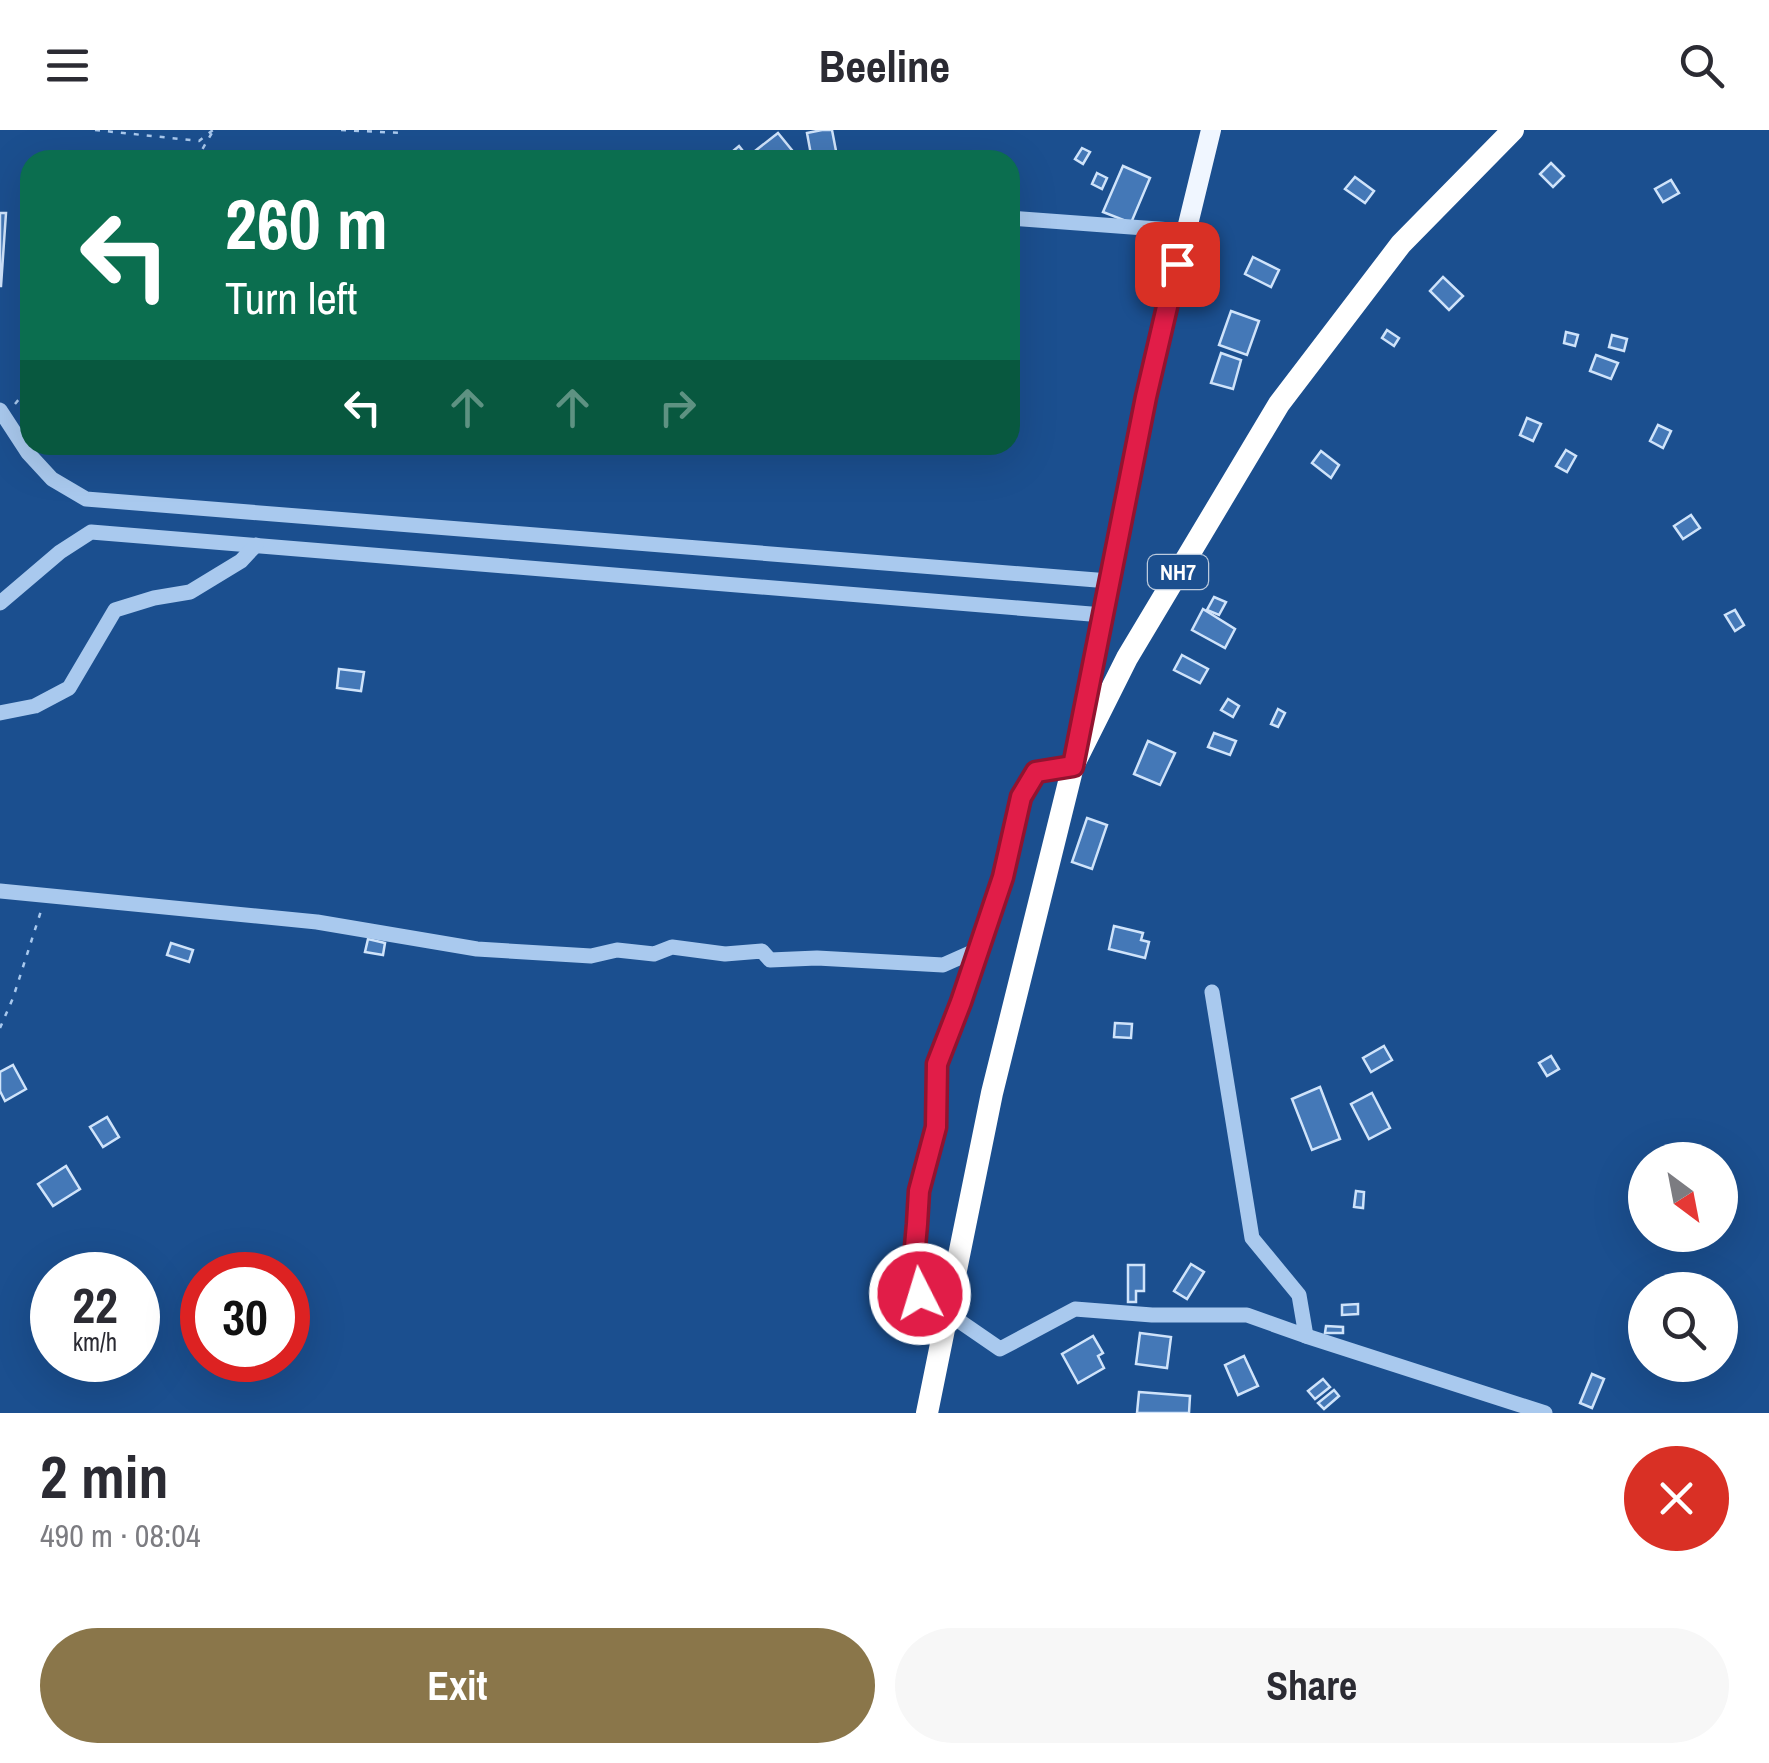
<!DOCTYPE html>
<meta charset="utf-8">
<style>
:root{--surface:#fff;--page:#f7f7f7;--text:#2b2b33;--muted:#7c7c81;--accent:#8a764a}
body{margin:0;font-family:"Archivo Narrow",sans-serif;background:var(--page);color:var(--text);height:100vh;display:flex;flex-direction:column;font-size:38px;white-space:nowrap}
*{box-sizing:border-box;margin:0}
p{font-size:32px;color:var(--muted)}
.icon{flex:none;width:55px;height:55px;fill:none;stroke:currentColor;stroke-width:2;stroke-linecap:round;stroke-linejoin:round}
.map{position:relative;height:1283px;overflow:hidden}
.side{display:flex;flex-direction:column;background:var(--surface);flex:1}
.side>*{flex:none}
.hud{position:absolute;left:20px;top:20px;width:1000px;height:305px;border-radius:30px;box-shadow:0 10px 40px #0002;background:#0b6e4f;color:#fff;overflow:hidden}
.needle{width:65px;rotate:148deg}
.fabs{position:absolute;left:1628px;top:1012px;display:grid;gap:20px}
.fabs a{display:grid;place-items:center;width:110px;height:110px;border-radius:50%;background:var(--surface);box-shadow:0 10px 40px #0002;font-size:50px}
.speed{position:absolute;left:30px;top:1122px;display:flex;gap:20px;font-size:50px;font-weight:700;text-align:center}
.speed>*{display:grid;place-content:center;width:130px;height:130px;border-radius:50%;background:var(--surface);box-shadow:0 10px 40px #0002;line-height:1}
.speed small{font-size:25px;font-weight:400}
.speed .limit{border:15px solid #d22;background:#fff;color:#111}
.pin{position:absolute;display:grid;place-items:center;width:85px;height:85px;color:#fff;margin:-42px;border-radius:20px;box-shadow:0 5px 15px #0006}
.me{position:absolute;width:110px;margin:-55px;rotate:355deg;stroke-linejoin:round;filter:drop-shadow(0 0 8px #0008)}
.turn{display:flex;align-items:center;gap:35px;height:210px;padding:0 40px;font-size:45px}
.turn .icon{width:130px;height:130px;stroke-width:2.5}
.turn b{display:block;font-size:70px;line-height:85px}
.lanes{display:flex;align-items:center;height:95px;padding:0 40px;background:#0003;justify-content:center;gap:50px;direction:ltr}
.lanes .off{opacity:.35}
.round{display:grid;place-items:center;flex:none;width:105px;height:105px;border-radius:52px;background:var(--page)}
.headline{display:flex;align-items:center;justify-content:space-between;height:170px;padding:0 40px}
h1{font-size:60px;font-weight:700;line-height:75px}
.action{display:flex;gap:20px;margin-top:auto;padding:20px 40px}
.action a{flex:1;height:115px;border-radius:60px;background:var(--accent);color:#fff;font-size:40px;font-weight:700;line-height:115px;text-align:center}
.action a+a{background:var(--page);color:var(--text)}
header{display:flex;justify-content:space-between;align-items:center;height:130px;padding:0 40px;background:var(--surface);font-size:45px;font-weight:700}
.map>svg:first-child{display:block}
.building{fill:#4478b7;stroke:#cfe3fa;stroke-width:2.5}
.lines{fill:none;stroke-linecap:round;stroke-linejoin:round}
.path{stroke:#a9c9ee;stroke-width:2.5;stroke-dasharray:5 8;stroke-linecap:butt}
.minor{stroke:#a9c9ee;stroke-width:15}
.major{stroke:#f0f6ff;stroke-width:20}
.highway{stroke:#fff;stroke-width:22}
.route-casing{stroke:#92132f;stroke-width:25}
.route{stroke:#e11d48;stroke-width:18}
.labels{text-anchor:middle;stroke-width:8;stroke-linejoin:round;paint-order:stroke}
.shield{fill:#1b4f8f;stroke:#bbcadd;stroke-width:2.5}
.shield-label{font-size:22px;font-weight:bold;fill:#fff}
</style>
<header><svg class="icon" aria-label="menu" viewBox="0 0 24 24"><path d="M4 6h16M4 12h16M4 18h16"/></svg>Beeline<svg class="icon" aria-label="search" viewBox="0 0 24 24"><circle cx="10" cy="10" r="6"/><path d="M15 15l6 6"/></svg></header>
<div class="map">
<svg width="1769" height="1283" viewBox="0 0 1769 1283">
<rect width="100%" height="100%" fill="#1b4f8f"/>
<g class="building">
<polygon points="822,0 832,0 837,26 812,30 807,3"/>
<polygon points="778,3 800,30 762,30 755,21"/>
<polygon points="739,16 750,30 731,30 727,26"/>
<polygon points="1082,18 1090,22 1083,34 1075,29"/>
<polygon points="1551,33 1564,46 1553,57 1540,44"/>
<polygon points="1123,36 1150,48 1131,93 1103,82"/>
<polygon points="1097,43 1107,48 1102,59 1092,54"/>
<polygon points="1355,47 1374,61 1365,73 1345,59"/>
<polygon points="1671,50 1679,63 1663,72 1655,59"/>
<polygon points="0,83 6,83 1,156 0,156"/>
<polygon points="1253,127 1279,140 1271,157 1245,144"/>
<polygon points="1443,147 1463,166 1449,180 1430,161"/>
<polygon points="1231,181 1259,191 1247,225 1219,215"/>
<polygon points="1387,200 1399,208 1394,216 1382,208"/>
<polygon points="1566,202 1578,205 1575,216 1564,213"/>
<polygon points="1612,205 1627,209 1624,221 1609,217"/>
<polygon points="1221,223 1241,230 1233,259 1211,253"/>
<polygon points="1596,225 1618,233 1611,249 1590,241"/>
<polygon points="1527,288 1541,294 1533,311 1520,305"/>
<polygon points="1658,295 1671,301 1663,318 1650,311"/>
<polygon points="1566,320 1576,326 1567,342 1556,336"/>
<polygon points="1321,321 1339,335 1331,348 1312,333"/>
<polygon points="1691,385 1700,398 1683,409 1674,396"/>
<polygon points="1214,467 1226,472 1219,485 1207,480"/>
<polygon points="1203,479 1235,499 1225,518 1192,500"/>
<polygon points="1735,480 1744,495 1735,501 1725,485"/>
<polygon points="1182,525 1208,539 1200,553 1174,540"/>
<polygon points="339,539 364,542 361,561 337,558"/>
<polygon points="1228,569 1239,576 1233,587 1221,580"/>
<polygon points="1278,579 1285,583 1278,597 1271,594"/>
<polygon points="1214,603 1236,611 1230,625 1208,617"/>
<polygon points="1148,611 1175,623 1160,655 1134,644"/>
<polygon points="1087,688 1107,695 1092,739 1072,732"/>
<polygon points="1114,796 1143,803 1141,810 1149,812 1145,828 1109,819"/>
<polygon points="368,809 385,813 383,825 365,822"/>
<polygon points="171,813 193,820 189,832 167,825"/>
<polygon points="1115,893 1132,894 1131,908 1114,907"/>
<polygon points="1384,916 1392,930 1371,942 1363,928"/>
<polygon points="1551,926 1559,939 1547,946 1539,933"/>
<polygon points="13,935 26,959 5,971 0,961 0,942"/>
<polygon points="1320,957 1340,1009 1312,1020 1292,969"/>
<polygon points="1372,963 1390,998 1369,1009 1351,974"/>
<polygon points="107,987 119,1007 103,1017 90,997"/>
<polygon points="66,1036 80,1059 53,1076 38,1054"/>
<polygon points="1356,1061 1364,1062 1363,1078 1354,1077"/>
<polygon points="1191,1134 1204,1142 1187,1169 1174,1161"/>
<polygon points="1128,1135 1144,1135 1144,1161 1136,1161 1136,1172 1128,1172"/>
<polygon points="1358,1174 1358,1184 1342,1185 1342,1175"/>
<polygon points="1326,1196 1343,1197 1343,1203 1325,1203"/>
<polygon points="1140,1203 1171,1207 1167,1238 1136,1234"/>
<polygon points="1093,1206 1103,1223 1098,1226 1104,1238 1078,1253 1062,1224"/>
<polygon points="1244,1226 1258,1256 1238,1265 1225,1235"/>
<polygon points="1592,1244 1604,1249 1592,1278 1580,1273"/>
<polygon points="1323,1249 1330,1257 1315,1269 1308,1261"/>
<polygon points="1334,1260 1339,1266 1324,1279 1318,1273"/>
<polygon points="1139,1262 1190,1266 1189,1283 1137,1283"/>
</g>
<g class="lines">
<g class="path">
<polyline points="95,0 199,11 213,0"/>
<polyline points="341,0 401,3"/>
<polyline points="196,30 213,1"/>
<polyline points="15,274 30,256"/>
<polyline points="0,898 13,868 41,781"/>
</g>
<g class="minor">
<polyline points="1010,88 1185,101"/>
<polyline points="0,280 28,323 52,349 86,369 1109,451"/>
<polyline points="0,473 60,422 91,402 1103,485"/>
<polyline points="0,583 35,576 69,558 115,480 154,468 190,462 241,431 256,415"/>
<polyline points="1073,636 1036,642 1021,667 1003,747 961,872 937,935 936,997 919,1061 914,1127 920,1164 1000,1219 1075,1179 1152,1185 1247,1185 1306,1206 1299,1165 1252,1108 1212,862"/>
<polyline points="0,761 317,792 477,819 591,826 617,820 654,824 672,817 725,824 762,821 770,830 817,828 943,835 979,819"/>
<polyline points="1306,1206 1545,1283"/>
</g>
<polyline class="major" points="1076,618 1146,267 1211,0"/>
<polyline class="highway" points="927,1283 992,963 1073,636 1127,528 1279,274 1401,114 1513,0"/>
</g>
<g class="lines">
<defs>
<polyline id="route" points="920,1164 914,1128 917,1094 919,1061 936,997 937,934 961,872 1003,747 1021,667 1036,642 1073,636 1146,267 1177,134"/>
</defs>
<use href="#route" class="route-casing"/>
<use href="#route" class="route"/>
</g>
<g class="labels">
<rect class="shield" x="1148" y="425" width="60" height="34" rx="8"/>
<g class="shield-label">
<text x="1178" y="450">NH7</text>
</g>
</g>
</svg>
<div class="fabs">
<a><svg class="needle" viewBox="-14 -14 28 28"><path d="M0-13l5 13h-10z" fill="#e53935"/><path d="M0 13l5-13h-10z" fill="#7c7c81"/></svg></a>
<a><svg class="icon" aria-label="search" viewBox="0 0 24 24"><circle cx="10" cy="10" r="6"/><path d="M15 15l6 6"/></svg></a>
</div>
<div class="speed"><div>22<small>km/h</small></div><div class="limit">30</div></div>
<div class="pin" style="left:1177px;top:134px;background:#d93025"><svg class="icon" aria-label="arrive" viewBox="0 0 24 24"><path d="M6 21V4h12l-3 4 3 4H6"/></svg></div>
<svg class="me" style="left:920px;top:1164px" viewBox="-20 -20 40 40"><circle r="17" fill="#e11d48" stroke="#fff" stroke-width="3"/><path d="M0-11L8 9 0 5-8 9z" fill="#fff"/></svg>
<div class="hud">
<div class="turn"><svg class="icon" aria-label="left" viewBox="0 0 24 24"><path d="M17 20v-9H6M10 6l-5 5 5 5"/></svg><div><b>260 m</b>Turn left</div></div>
<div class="lanes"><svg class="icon" aria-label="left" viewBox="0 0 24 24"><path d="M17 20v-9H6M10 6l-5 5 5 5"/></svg><svg class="icon off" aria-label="ahead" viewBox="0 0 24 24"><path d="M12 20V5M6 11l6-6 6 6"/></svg><svg class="icon off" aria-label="ahead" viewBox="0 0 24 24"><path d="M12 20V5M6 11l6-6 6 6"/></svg><svg class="icon off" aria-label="right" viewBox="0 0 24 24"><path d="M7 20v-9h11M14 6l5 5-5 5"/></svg></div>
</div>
</div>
<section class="side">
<div class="headline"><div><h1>2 min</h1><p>490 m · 08:04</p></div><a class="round" style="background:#d93025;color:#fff"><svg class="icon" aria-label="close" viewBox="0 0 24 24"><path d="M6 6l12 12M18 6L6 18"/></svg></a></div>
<div class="action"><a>Exit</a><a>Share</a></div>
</section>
